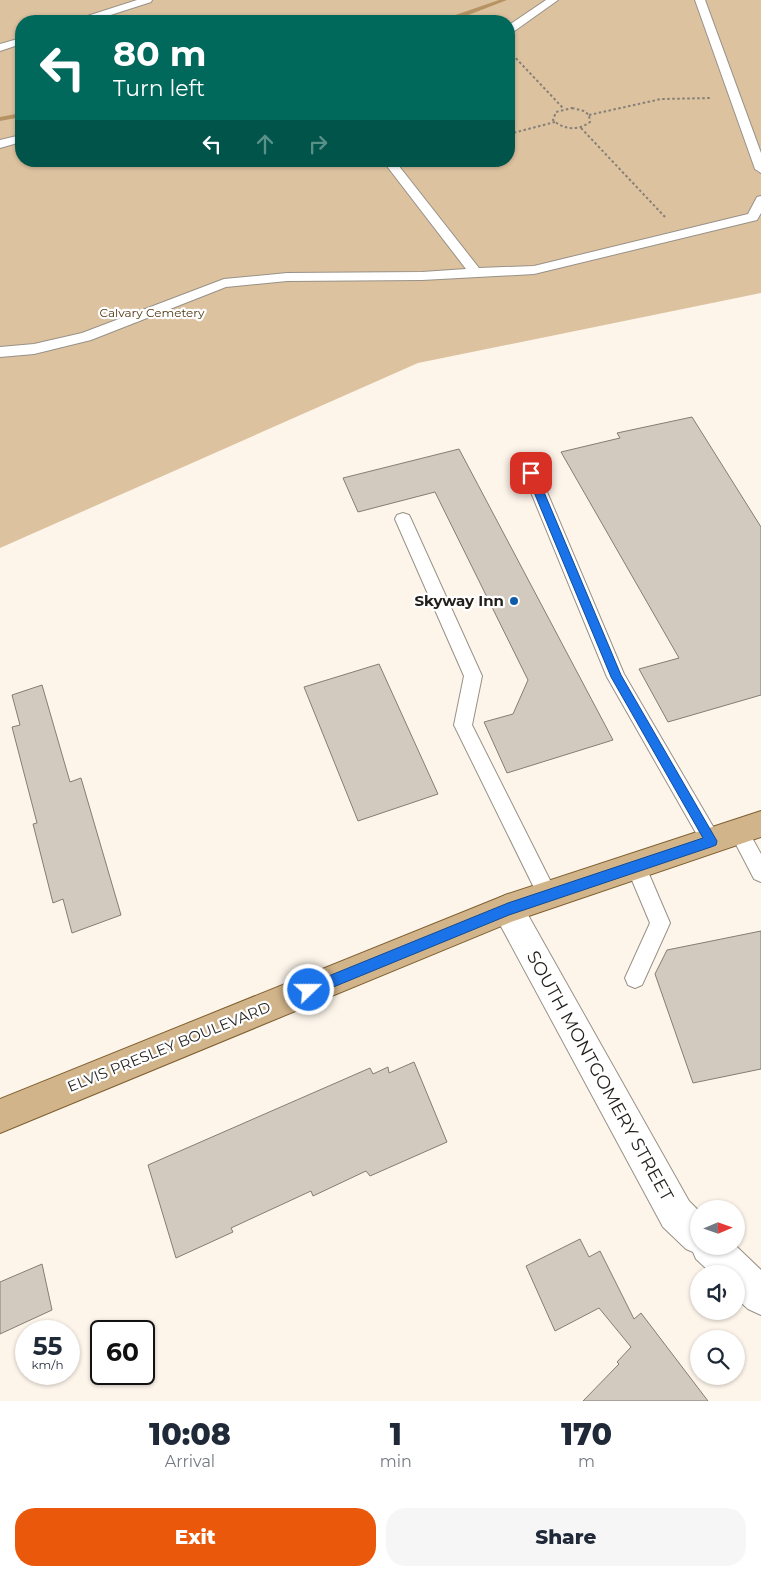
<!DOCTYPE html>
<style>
:root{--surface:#fff;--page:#f6f6f7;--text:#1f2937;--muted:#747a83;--accent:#ea580c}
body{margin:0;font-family:Montserrat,sans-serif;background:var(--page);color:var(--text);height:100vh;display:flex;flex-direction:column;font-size:19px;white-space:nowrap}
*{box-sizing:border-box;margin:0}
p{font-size:16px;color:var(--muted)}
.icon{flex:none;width:28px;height:28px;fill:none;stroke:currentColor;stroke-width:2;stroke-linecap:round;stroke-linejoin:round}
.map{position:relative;height:1401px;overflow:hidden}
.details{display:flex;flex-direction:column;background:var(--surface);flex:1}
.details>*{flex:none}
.hud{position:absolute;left:15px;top:15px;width:500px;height:152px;border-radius:20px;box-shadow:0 1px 4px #0004;background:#00695c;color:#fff;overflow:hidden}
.needle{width:32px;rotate:88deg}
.controls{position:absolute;left:690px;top:1200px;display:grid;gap:10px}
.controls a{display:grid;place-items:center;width:55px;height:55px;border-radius:50%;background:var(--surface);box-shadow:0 1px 4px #0004;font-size:25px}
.speed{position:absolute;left:15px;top:1320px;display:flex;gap:10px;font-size:25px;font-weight:700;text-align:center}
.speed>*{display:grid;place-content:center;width:65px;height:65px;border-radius:50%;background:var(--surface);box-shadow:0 1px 4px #0004;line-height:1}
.speed small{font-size:12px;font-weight:400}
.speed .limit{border:2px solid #111;border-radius:8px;background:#fff;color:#111}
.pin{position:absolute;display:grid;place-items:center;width:42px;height:42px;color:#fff;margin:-21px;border-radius:10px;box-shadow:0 2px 8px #0006}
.me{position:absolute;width:55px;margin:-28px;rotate:68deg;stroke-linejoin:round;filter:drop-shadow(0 0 4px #0008)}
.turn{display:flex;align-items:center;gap:18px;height:105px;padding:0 15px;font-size:22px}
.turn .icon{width:65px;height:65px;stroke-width:2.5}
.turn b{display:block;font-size:35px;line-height:42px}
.lanes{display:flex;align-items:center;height:48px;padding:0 15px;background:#0003;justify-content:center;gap:25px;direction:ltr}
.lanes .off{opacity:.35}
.eta{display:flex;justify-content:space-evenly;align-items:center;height:85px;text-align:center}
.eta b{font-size:30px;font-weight:800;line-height:35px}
.action{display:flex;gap:10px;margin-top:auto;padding:10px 15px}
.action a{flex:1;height:58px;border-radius:20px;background:var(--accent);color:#fff;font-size:20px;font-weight:800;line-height:58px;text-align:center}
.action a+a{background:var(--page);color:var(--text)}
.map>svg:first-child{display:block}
.green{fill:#ddc29f;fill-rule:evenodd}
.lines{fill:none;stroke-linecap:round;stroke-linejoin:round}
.stream{fill:#b79363;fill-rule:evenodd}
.building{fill:#d2cabf;stroke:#857d74}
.service-casing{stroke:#989187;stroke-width:2}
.minor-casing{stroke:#989187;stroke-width:2}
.primary-casing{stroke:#7f5f30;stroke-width:2}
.path{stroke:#847f78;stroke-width:2;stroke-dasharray:2.5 2.5;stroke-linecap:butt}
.service{fill:#fff;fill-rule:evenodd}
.minor{fill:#fff;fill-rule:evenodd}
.primary{fill:#d1b48a;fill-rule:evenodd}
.route{fill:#1a73e8;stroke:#114b97}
.poi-dot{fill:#0f5cab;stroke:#fff;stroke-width:2}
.labels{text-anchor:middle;stroke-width:4.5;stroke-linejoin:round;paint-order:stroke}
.far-park-label{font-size:12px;fill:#503710;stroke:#fff}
.poi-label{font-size:15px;font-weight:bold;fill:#211e1b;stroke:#fff;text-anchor:end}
.street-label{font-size:15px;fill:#211e1b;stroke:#fff}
.near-street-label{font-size:18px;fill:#211e1b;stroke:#fff}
</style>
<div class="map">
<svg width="761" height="1401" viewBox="0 0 761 1401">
<rect width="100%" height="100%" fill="#fdf5ea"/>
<path class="green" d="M0,0H761V293L418,363L0,548ZM21,21H509V161H21Z"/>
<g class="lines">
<g class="stream">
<polygon points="499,0 507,0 458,19 438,21"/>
<polygon points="21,113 21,117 0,121 0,117"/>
</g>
</g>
<g class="building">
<polygon points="692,417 761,527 761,695 668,722 639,669 679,658 561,452 620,438 617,433"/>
<polygon points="459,449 613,740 507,773 484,722 513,714 528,680 435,492 358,512 343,478"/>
<polygon points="379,664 438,794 358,821 304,687"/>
<polygon points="42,685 70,782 81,778 121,915 72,933 63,899 53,903 33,824 37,823 12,727 20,725 12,695"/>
<polygon points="761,931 761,1069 693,1083 655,974 667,950"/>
<polygon points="414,1062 447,1142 370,1176 366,1171 313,1196 311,1191 231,1228 233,1232 176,1258 148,1165 370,1068 373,1074 388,1067 389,1073"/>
<polygon points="580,1239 589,1257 600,1251 634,1319 641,1313 708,1401 583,1401 619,1364 617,1362 631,1347 599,1308 555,1331 526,1266"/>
<polygon points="42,1264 52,1310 0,1334 0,1282"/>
</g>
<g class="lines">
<defs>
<g id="service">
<polygon points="137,0 152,0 151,2 92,21 77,21 78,19"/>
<polygon points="546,0 558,0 513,32 509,33 509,25"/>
<polygon points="695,0 705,0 761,153 761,173 755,169"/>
<polygon points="21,38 21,44 0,51 0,44"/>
<polygon points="21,135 21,142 0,148 0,140"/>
<polygon points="383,161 395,161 479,268 534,266 748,214 757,197 761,196 761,213 757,220 534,274 422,280 287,281 226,287 91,340 34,354 0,357 0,347 34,344 82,333 224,279 287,273 422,272 466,269"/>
<polygon points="531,467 536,469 539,473 624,674 718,835 720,841 718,847 711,850 704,847 607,677 523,473 526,469"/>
<polygon points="403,513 409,515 411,519 482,676 472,725 558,896 555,902 548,905 541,902 454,725 464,676 395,519 397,515"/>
<polygon points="738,822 745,825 761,854 761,882 754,879 729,831 731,825"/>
<polygon points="636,857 643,860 670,923 642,985 635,988 628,985 625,978 650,923 626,866 629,860"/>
</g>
<polygon id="minor" points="508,894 519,899 689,1201 699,1211 699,1246 736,1246 761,1270 761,1315 748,1309 736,1298 736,1274 712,1274 696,1259 693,1252 686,1249 663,1227 497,919 493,909 497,899"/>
<polygon id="primary" points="761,811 761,837 511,922 0,1133 0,1099 508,894"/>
</defs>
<use href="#service" class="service-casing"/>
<use href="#minor" class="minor-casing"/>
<use href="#primary" class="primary-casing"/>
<g class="path">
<polyline points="509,51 563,108"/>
<path d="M572,108L584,111L589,115L590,122C578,131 564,130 553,120L556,112Z"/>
<polyline points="589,115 661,99 712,98"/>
<polyline points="581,128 665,217"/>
<polyline points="509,134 555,122"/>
</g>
<use href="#service" class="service"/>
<use href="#minor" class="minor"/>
<use href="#primary" class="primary"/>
</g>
<polygon class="route" points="531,470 536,473 621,675 717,841 716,845 711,847 509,915 309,997 304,995 302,990 304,986 508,903 703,838 611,677 526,473"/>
<circle class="poi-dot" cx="514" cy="601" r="5"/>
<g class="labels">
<g class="far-park-label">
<text x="152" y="317">Calvary Cemetery</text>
</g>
<g class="poi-label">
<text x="504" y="606">Skyway Inn</text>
</g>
<g class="street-label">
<text transform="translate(169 1047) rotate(-22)" y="5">ELVIS PRESLEY BOULEVARD</text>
</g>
<g class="near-street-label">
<text transform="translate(600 1076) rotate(61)" y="6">SOUTH MONTGOMERY STREET</text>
</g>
</g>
</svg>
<div class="controls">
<a><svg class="needle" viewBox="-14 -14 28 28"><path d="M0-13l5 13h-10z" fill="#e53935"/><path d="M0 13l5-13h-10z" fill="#747a83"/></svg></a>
<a><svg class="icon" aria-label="sound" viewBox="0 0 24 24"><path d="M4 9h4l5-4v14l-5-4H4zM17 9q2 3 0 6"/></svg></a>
<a><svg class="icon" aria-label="search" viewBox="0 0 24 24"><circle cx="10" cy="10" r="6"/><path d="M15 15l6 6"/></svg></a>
</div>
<div class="speed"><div>55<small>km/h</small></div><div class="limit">60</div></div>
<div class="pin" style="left:531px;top:473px;background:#d93025"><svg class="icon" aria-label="arrive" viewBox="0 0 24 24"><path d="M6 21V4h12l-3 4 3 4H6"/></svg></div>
<svg class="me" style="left:309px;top:990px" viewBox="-20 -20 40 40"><circle r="17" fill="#1a73e8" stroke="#fff" stroke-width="3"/><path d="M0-11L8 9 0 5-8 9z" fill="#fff"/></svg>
<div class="hud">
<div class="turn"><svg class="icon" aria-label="left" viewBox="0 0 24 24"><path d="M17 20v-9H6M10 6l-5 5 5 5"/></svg><div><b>80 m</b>Turn left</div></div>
<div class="lanes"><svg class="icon" aria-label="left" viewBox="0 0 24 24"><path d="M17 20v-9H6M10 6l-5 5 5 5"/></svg><svg class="icon off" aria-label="ahead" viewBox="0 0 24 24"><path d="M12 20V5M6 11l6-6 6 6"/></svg><svg class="icon off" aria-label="right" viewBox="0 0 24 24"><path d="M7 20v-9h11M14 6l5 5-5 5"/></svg></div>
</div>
</div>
<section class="details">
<div class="eta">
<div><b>10:08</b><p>Arrival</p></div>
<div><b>1</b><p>min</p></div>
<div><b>170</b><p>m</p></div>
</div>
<div class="action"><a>Exit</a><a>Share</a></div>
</section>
